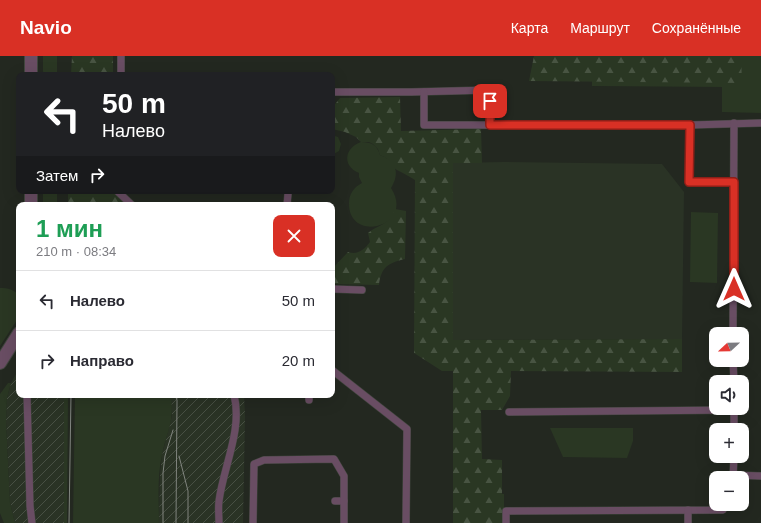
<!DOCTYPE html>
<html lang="ru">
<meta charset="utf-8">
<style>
:root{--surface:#fff;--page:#f7f7f7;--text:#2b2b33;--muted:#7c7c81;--line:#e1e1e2;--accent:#d93025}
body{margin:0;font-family:Helvetica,sans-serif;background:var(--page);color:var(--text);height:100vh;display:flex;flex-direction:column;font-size:15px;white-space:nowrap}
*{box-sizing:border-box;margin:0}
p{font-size:13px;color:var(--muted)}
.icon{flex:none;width:22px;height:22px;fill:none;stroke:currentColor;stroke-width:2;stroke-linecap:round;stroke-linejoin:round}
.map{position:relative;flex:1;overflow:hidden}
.side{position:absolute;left:16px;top:146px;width:319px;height:196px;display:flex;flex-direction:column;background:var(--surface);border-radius:8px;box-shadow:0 4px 16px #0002}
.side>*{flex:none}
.top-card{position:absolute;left:16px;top:16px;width:319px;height:122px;border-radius:8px;box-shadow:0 4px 16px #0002;background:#202124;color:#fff;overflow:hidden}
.needle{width:26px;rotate:248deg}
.controls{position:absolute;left:709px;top:271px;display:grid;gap:8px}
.controls a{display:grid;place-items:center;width:40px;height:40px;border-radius:8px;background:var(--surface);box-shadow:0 4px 16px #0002;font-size:20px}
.pin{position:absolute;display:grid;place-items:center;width:34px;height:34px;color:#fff;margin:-17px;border-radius:8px;box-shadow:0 2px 6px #0006}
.me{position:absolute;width:44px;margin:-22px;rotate:0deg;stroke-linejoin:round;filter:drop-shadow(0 0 3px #0008)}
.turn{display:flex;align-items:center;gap:14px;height:84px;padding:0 20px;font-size:18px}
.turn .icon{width:52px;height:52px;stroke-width:2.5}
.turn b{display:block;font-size:28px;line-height:34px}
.then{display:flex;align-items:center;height:38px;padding:0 20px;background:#0003;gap:8px;font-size:15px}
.round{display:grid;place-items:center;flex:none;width:42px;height:42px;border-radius:8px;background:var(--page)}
.headline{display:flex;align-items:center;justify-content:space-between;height:68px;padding:0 20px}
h1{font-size:24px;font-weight:700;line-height:30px;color:#1e9e55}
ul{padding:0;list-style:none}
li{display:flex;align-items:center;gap:12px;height:60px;padding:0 20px;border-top:1px solid var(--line)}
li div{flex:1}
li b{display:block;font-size:15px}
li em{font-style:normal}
header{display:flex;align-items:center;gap:24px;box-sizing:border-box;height:56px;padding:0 20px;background:var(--accent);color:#fff}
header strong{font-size:19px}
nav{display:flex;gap:22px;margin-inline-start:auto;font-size:14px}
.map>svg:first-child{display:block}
.built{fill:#2a3325}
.industrial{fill:url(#industrial-furrows)}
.green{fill:#2a3723}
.forest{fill:url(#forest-firs)}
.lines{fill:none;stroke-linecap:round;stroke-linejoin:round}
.lane-casing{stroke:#41463e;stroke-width:8}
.street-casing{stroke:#41463e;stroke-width:14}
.lane{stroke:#694d63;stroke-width:7}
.street{stroke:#694d63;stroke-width:12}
.tram{stroke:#81857f;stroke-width:1}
.route-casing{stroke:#8d1f18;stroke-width:10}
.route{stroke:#d93025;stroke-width:7}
</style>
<header>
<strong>Navio</strong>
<nav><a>Карта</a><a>Маршрут</a><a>Сохранённые</a></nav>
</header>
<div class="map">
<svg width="761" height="467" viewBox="0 0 761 467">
<defs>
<pattern id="industrial-furrows" width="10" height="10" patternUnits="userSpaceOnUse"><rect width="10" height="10" fill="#2a3325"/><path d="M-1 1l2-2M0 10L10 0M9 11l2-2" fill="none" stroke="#485044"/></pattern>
<pattern id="forest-firs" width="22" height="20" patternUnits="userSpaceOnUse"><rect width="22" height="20" fill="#2a3723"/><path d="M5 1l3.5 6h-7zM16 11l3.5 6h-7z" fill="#485442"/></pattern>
</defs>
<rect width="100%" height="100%" fill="#232820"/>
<polygon class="built" points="502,106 662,108 684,136 682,283 453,284 453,107"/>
<g class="industrial">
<polygon points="19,313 19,339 64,339 64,467 15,467 10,447 6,365 7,342 11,327"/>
<polygon points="170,339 244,339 245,360 243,467 159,467 160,418 162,399 172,360"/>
</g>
<g class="green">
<polygon points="43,0 57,0 57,19 44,19 43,15"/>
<polygon points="592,0 761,0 761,57 722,56 722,31 592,30"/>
<polygon points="332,79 338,81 341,88 339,95 332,99"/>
<path d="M361,86C372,86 377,89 380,99C397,105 400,118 391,132C416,171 348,188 349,147C349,138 354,131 362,127L359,121V117C342,110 344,92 361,86Z"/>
<rect x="43" y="135" width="14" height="14"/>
<polygon points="691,156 718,157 717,227 690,226"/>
<path d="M0,232C8,232 14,233 19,240V261L0,290Z"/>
<polygon points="8,327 11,327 7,342 6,365 10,447 15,467 4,467 0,457 0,338"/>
<polygon points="64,339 68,339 67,467 64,467"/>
<path d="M75,339H170C176,363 166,377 162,399C157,421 159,445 159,467H73Z"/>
<polygon points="550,372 633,372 633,385 627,402 563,401"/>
</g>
<g class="forest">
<polygon points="72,0 113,0 113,19 71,19"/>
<polygon points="534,0 741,0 742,27 529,25"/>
<path d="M400,41L401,75L481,73L482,107H453V284L682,283V316L511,315L510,340L502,354H481L482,403L502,404V438H504V467H453V315H442L414,297L415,124C409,120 403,117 397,114C389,108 393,104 380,99L378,93L373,88L369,86H361L356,81L345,76L332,73V52L340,42Z"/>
<polygon points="68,135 111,135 127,149 68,149"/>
<path d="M395,153L406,155L405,203C388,207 381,211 379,229L332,228V213L348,196C358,199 364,194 370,186L368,177C379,168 390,169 395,153Z"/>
</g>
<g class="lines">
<defs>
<g id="lane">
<polyline points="121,0 121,19"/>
<polyline points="332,36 411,36 491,34 490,69 690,69 761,67"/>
<polyline points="424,36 424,69 490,69"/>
<polyline points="690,69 689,126 734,126"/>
<polyline points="117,135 132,149"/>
<polyline points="287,149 288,138"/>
<polyline points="332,233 362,234"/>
<polyline points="733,278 734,67"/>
<polyline points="733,304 734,326"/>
<polyline points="332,314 407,373 406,467"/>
<polyline points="27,339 30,450 32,467"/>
<polyline points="309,339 309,344"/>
<polyline points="509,356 734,354 734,352"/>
<polyline points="734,374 734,354"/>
<polyline points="734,419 761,420"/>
<polyline points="733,422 734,400"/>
<polyline points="335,445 344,445"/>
<path d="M219,467C219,460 218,452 219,445C223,412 243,373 234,339"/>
<polyline points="253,467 254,408 264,404 334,403 344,420 344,467"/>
<polyline points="506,467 506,455 723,454 725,448"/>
<polyline points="688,467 688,454"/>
</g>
<g id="street">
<polyline points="31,19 31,0"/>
<polyline points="31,149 31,135"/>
<polyline points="0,307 19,277"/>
</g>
</defs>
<use href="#lane" class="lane-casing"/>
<use href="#street" class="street-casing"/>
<use href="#lane" class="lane"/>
<use href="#street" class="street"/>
<g class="tram">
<polyline points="175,339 177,344 176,467"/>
<polyline points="179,400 188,435 188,467"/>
<polyline points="69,467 71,339"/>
<polyline points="163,467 163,417 165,400 173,374"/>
</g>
</g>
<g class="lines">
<defs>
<polyline id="route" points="490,45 490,69 690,69 689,126 734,126 734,233"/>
</defs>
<use href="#route" class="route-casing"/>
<use href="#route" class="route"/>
</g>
</svg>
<div class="controls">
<a><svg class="needle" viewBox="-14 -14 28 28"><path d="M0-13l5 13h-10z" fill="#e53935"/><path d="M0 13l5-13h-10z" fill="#7c7c81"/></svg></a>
<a><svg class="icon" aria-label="sound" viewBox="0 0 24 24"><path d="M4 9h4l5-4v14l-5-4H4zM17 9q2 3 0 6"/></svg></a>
<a>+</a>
<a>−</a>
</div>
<div class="pin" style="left:490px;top:45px;background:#d93025"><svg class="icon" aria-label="arrive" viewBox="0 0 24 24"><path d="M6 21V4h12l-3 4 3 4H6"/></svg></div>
<svg class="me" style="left:734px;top:233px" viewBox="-20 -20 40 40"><path d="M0-17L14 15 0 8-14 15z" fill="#d93025" stroke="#fff" stroke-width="4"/></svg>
<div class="top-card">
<div class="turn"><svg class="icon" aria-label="left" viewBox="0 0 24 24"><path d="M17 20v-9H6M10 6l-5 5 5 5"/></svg><div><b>50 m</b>Налево</div></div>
<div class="then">Затем<svg class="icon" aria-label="right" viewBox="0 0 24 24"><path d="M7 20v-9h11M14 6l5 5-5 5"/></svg></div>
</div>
<section class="side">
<div class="headline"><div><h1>1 мин</h1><p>210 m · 08:34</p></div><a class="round" style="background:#d93025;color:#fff"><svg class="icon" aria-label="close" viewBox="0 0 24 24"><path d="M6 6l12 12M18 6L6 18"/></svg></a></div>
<ul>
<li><svg class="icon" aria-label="left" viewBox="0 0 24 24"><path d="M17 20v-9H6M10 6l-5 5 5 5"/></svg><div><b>Налево</b></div><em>50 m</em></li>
<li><svg class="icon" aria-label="right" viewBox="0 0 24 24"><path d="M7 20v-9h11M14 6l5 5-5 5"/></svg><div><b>Направо</b></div><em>20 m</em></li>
</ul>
</section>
</div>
